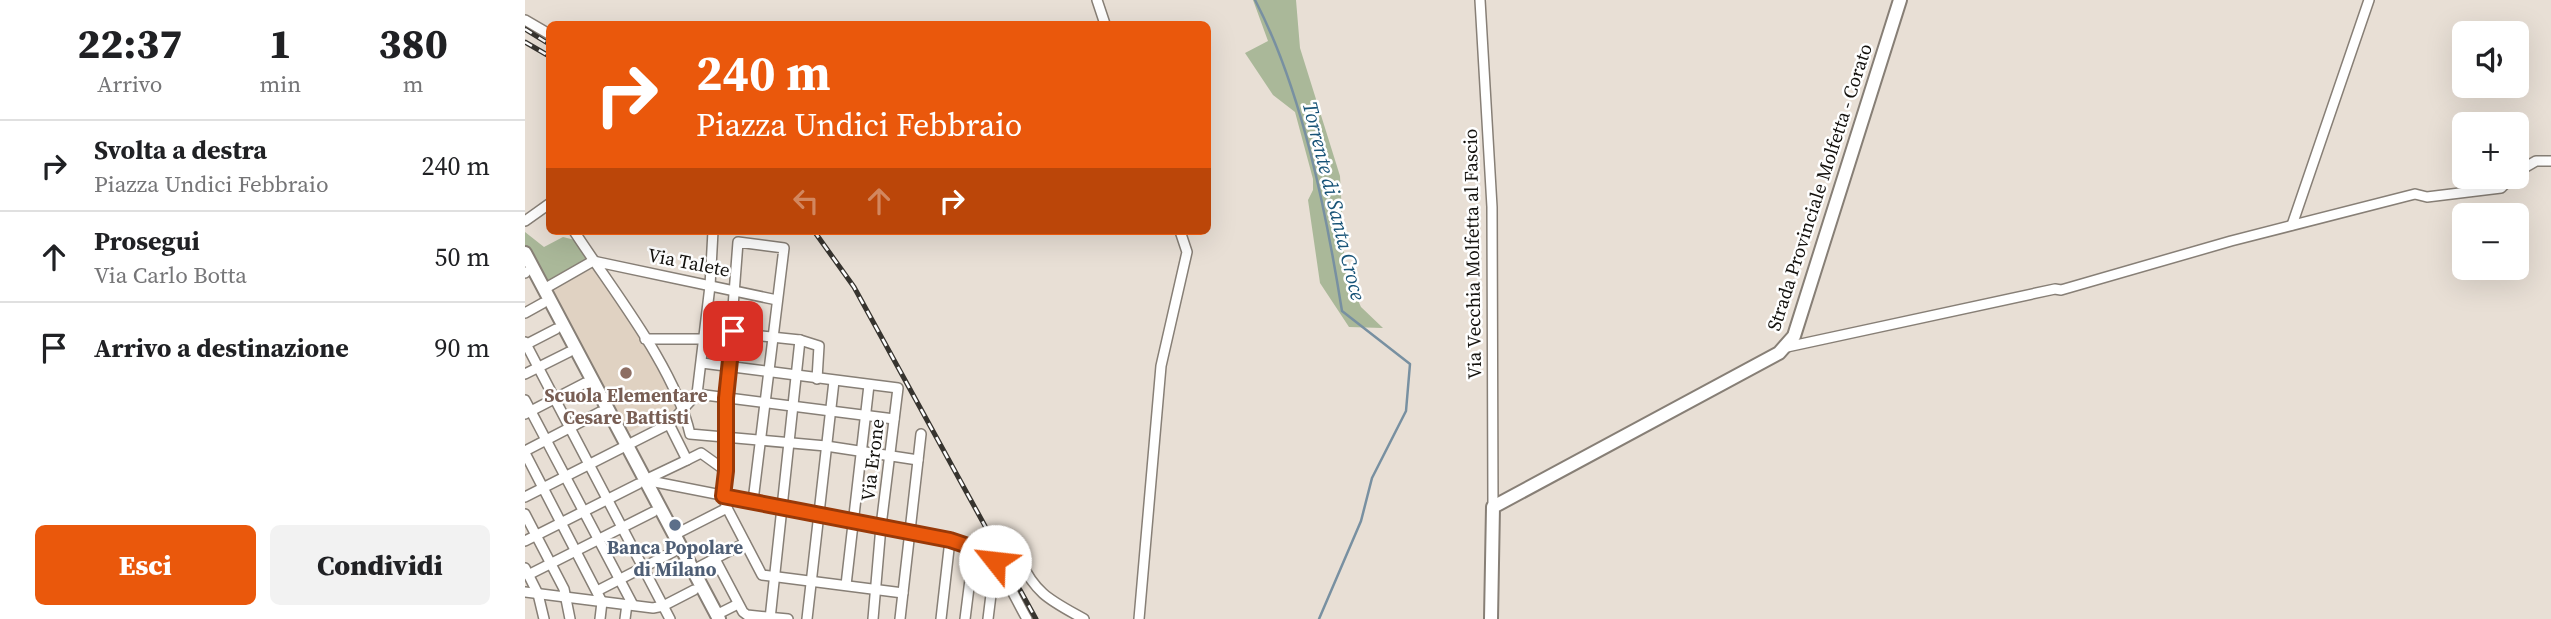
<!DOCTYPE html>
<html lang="it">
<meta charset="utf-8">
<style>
:root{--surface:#fff;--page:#f2f2f2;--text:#202124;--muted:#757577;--line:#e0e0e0;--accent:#ea580c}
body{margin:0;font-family:"Source Serif 4",serif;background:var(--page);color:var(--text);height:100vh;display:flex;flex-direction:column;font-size:26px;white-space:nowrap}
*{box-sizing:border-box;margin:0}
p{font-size:23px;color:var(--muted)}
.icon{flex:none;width:38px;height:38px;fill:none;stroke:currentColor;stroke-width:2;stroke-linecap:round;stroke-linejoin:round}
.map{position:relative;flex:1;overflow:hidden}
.sheet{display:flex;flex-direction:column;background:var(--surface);width:525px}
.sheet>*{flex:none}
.hud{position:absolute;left:21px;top:21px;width:665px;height:214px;border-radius:10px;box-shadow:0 7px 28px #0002;background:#ea580c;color:#fff;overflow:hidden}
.controls{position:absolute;left:1927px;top:21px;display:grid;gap:14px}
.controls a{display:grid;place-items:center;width:77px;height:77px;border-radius:10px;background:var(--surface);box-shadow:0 7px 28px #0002;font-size:35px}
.pin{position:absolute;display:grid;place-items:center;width:60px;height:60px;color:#fff;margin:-30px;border-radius:14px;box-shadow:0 4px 10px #0006}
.me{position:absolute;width:77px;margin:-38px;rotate:299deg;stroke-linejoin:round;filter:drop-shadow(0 0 5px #0008)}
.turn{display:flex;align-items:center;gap:24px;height:147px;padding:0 35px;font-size:32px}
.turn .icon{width:91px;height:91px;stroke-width:2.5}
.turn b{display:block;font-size:49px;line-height:60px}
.lanes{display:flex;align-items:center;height:66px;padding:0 35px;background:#0003;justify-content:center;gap:35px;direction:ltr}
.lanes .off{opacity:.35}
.eta{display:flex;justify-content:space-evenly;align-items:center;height:119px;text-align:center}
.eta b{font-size:42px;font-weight:800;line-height:49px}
.primary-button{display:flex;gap:14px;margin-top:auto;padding:14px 35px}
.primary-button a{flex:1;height:80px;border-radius:10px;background:var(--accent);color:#fff;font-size:28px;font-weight:800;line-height:80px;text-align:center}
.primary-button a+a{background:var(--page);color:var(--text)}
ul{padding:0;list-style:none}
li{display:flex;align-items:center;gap:21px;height:91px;padding:0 35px;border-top:2px solid var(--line)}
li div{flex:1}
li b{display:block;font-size:26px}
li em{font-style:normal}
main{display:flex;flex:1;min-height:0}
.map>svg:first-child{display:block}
.built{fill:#e0d2c2}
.green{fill:#aab899}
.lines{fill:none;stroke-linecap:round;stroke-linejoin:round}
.stream{stroke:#7890a1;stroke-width:2.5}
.street-casing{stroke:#877f76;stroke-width:12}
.secondary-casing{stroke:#877f76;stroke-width:16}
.street{stroke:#fff;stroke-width:9}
.secondary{stroke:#fff;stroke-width:12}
.rail-casing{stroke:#37342f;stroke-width:5}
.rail{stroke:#fff;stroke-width:2.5;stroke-dasharray:8;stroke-linecap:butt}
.route-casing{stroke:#983908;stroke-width:18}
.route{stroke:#ea580c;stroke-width:12}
.education-dot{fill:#8d6e63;stroke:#fff;stroke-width:2.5}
.service-dot{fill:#5c6f8a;stroke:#fff;stroke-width:2.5}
.labels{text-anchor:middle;stroke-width:5;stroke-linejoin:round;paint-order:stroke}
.street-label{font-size:19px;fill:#13110d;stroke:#fff}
.education-label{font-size:19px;font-weight:bold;fill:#785e54;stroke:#fff}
.service-label{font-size:19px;font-weight:bold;fill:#4e5e75;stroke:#fff}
.water-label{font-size:21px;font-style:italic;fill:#175377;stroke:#fff}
</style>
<main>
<section class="sheet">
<div class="eta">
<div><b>22:37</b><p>Arrivo</p></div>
<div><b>1</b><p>min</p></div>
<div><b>380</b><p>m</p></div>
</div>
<ul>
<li><svg class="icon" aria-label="right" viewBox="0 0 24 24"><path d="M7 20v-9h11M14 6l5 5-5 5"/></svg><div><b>Svolta a destra</b><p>Piazza Undici Febbraio</p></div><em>240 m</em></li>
<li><svg class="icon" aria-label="ahead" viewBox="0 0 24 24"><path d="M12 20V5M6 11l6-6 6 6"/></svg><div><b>Prosegui</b><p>Via Carlo Botta</p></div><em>50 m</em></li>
<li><svg class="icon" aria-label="arrive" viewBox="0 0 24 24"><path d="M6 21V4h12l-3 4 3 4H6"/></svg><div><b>Arrivo a destinazione</b></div><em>90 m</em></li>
</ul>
<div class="primary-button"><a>Esci</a><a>Condividi</a></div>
</section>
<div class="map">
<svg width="2026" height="619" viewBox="0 0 2026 619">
<rect width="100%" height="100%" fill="#e8dfd5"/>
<polygon class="built" points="69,268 117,338 152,408 100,434 24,290"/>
<g class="green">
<polygon points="728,0 771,0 775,48 815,176 820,272 836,307 858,328 824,327 795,283 783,200 788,190 788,179 770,112 748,95 720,53 743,41"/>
<polygon points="0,232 19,247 38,237 50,240 63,262 20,286 0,248"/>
</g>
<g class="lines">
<path class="stream" d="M730,0C777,90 801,211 817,311L885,364L881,411L847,478L836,521L794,619"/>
<defs>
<g id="street">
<polyline points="572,0 580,24"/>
<polyline points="955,0 967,207 968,507"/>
<polyline points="0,20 24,34"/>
<polyline points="1992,172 2011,161 2026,161"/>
<polyline points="0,221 24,204"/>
<polyline points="1767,225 1844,0"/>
<path d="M49,231C87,290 150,367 165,434L301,446L393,460"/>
<polyline points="188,231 185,286 172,394 144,424 162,460 176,453 201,471 201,398 213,242 259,248 228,501"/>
<polyline points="0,273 1,272"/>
<polyline points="19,289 68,261 252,300"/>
<polyline points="0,313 18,303"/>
<polyline points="181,330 275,340 294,346 292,379"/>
<polyline points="120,339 179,339"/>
<polyline points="0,342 145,619"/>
<polyline points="0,345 31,329"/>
<polyline points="1262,347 1530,289 1536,290 1706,241 1890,194 1902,197 1976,188 1987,177"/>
<polyline points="177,363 373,388 356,526 348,619"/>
<polyline points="0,374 44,352"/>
<polyline points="172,394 369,419"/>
<polyline points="0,400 108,605"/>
<polyline points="0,414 60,383"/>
<polyline points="0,451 75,412"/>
<polyline points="0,453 77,602 75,619"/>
<polyline points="201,471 198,496 202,508 237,575 378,593"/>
<path d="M120,480L425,540C477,557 477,575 502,619"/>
<polyline points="120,480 162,460"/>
<polyline points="0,497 144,424"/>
<polyline points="0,514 39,589 45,619"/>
<polyline points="149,535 202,508"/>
<polyline points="0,541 113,484"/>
<polyline points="190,559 218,612 222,615 263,619"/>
<path d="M495,560C511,595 527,601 559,619"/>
<polyline points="0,568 13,594 19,619"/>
<polyline points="168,570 220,543"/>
<polyline points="3,575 128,512"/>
<polyline points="321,585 344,385"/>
<polyline points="72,591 148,552"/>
<polyline points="0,592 128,608 138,606 169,590"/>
<polyline points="191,615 213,604"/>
<polyline points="100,619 102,604"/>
<polyline points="245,619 275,340"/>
<polyline points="282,619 309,381"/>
<polyline points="375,619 396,434"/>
<polyline points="416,619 425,540"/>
<polyline points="440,619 449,548"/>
<polyline points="463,619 470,562"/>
<polyline points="614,619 636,366 662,252 655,231"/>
</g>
<g id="secondary">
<polyline points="0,253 194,619"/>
<polyline points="966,619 968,507 1254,353 1269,336 1375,0"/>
</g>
</defs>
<use href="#street" class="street-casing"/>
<use href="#secondary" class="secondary-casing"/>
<use href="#street" class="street"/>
<use href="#secondary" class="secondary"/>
<defs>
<g id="rail">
<polyline points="0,29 24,44"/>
<polyline points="0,42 24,56"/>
<polyline points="289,231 329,287 511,619"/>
</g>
</defs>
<use href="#rail" class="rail-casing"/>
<use href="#rail" class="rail"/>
</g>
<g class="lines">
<defs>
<polyline id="route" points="208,331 201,398 201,471 198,496 425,540 449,548 470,561"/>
</defs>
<use href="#route" class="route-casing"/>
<use href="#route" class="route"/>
</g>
<circle class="education-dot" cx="101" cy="373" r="7"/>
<circle class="service-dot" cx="150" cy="525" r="7"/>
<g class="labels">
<g class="street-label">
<text transform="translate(1294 187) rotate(-72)" y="7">Strada Provinciale Molfetta - Corato</text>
<text transform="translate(947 254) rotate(-91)" y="7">Via Vecchia Molfetta al Fascio</text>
<text transform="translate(164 262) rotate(11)" y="7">Via Talete</text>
<text transform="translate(347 460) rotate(-83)" y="7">Via Erone</text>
</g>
<g class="education-label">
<text x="101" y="402">Scuola Elementare<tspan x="101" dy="22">Cesare Battisti</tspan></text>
</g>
<g class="service-label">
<text x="150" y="554">Banca Popolare<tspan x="150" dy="22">di Milano</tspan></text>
</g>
<g class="water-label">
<text transform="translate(809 201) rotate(76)" y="7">Torrente di Santa Croce</text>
</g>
</g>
</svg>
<div class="controls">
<a><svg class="icon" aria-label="sound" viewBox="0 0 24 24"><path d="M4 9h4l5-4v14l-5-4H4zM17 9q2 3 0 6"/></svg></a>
<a>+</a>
<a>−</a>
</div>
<div class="pin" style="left:208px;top:331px;background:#d93025"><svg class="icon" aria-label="arrive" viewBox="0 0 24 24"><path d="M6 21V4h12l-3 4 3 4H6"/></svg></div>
<svg class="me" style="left:470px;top:561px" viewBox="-20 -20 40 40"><circle r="19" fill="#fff"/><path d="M0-13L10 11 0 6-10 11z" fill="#ea580c"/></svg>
<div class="hud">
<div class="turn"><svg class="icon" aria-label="right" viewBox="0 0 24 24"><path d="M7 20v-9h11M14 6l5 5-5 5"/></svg><div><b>240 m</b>Piazza Undici Febbraio</div></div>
<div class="lanes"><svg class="icon off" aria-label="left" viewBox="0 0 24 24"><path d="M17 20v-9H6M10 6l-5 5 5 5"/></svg><svg class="icon off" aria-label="ahead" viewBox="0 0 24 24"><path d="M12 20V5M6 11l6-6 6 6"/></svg><svg class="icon" aria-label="right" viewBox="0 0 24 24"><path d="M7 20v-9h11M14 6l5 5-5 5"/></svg></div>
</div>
</div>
</main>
